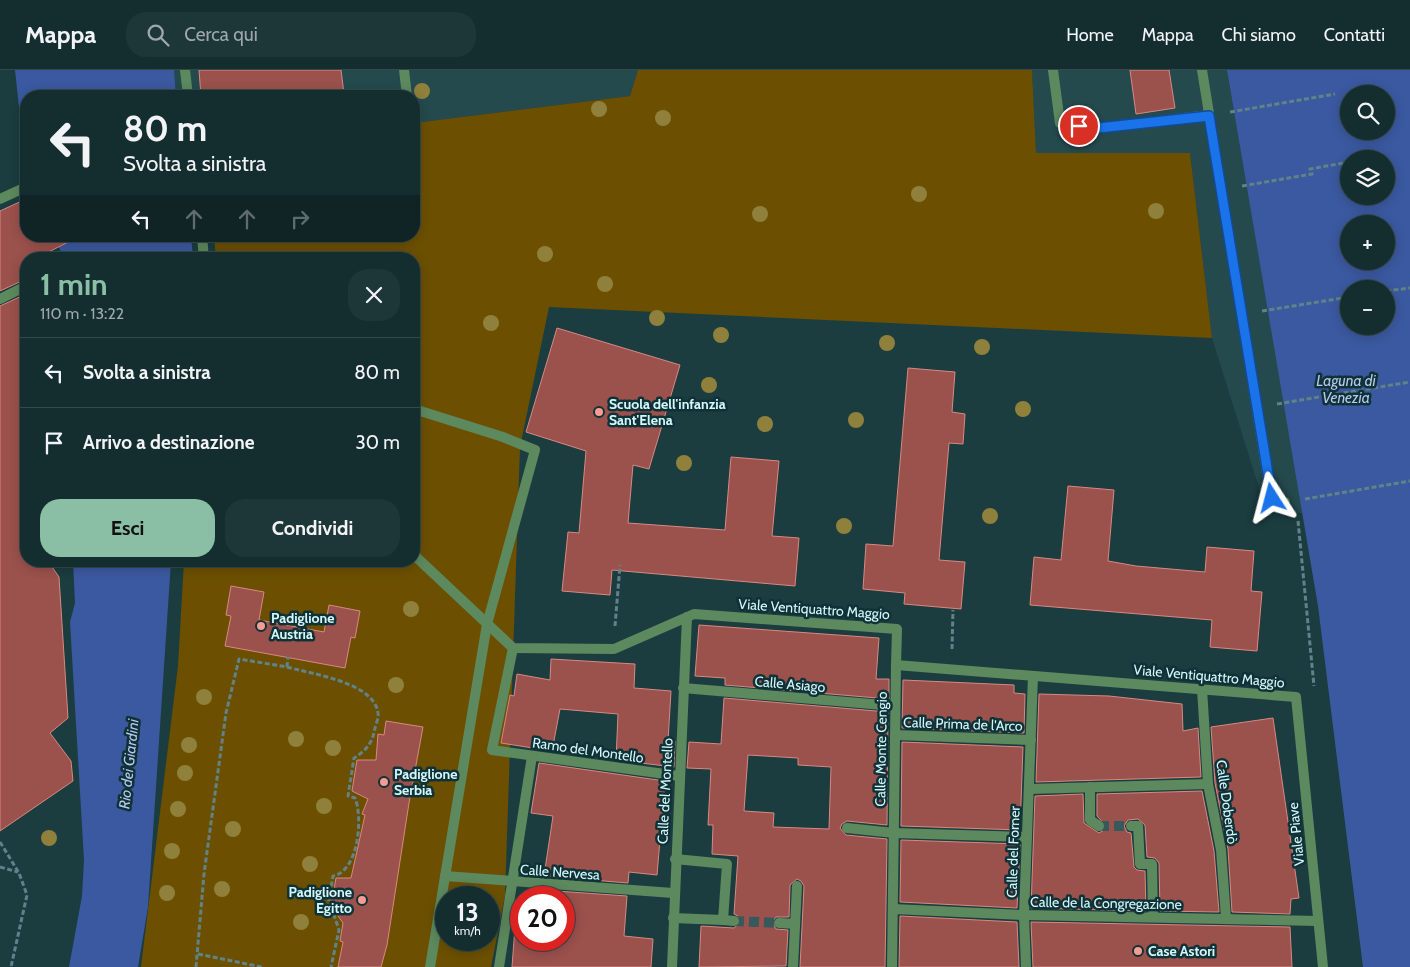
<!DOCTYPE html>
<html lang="it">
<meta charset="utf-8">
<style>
:root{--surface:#142e30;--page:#1d3638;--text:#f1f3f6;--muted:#9da8ab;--line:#334a4c;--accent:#8abfa5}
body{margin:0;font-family:Cabin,sans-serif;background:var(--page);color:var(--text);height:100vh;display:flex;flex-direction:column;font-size:19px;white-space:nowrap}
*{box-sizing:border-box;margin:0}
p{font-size:16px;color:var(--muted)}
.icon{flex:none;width:28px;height:28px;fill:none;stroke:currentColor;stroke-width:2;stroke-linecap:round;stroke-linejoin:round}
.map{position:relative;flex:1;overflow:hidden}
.sheet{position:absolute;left:20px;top:182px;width:400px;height:315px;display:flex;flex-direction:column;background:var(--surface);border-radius:20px;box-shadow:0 2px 12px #0003,0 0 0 1px var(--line)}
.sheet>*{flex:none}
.banner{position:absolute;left:20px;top:20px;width:400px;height:152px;border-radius:20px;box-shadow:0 2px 12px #0003,0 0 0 1px var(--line);background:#142e30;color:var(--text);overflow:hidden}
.buttons{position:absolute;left:1340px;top:15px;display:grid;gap:10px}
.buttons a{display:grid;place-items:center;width:55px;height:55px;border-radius:50%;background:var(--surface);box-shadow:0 2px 12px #0003,0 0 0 1px var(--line);font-size:25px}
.speed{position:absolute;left:435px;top:816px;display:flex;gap:10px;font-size:25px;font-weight:700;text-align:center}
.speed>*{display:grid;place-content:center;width:65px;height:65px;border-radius:50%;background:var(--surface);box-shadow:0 2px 12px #0003,0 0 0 1px var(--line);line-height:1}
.speed small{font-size:12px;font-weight:400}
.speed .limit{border:8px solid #d22;background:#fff;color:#111}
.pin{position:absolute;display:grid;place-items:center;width:42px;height:42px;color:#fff;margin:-21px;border:2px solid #fff;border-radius:50%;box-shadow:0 1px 5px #0007}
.me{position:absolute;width:55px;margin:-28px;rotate:351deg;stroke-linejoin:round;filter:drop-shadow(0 0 4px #0008)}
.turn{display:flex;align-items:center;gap:18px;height:105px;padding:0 20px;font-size:22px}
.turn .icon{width:65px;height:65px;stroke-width:2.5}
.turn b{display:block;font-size:35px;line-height:42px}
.lanes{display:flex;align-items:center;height:48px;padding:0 20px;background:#0003;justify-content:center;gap:25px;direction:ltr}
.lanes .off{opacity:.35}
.round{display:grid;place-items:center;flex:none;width:52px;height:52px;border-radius:20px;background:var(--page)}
.overview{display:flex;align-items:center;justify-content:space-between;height:85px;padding:0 20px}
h1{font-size:30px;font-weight:700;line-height:38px;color:var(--accent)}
.action{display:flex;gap:10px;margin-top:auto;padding:10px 20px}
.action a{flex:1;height:58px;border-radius:20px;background:var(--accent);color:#111;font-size:20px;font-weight:700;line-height:58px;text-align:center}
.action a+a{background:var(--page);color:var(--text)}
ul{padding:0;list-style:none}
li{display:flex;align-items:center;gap:15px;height:70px;padding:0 20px;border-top:1px solid var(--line)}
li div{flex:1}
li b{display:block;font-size:19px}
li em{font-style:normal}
header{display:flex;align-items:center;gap:30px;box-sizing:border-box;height:70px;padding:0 25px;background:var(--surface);border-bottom:1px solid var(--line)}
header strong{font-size:24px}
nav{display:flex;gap:28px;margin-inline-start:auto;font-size:18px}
.search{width:350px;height:45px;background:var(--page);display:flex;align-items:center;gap:12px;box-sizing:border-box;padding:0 18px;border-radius:20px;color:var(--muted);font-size:19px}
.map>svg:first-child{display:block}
.built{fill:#244a4e}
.green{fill:#6c5000;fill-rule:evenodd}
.water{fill:#3b59a0;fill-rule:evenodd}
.building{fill:#9b514c;stroke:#d88982;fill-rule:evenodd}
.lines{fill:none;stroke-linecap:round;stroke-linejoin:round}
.street-tunnel{stroke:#36595c;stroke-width:10;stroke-dasharray:10 5;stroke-linecap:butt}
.path{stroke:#5f8386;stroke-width:3;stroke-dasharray:5 2.5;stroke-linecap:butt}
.lane{stroke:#5d895e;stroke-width:10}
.street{stroke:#5d895e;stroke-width:10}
.tree{fill:#8f813b}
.route-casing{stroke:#114b97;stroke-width:12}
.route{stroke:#1a73e8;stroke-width:9}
.poi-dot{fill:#f59c94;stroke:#103236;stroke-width:2}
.labels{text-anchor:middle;stroke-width:5;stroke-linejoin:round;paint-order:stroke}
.poi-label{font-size:14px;font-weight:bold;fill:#d2f8fd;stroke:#103236;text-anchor:start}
.street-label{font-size:14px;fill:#d2f8fd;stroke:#103236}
.water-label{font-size:15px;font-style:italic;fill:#b6c9f1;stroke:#103236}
</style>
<header>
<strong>Mappa</strong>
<div class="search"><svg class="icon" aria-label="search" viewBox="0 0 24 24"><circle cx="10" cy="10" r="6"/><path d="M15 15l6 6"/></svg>Cerca qui</div>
<nav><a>Home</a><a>Mappa</a><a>Chi siamo</a><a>Contatti</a></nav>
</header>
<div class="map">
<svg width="1410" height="897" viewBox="0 0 1410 897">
<rect width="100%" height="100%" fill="#1b3d40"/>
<g class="built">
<polygon points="174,0 638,0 630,26 414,53 414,26 176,26"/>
<polygon points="1032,0 1227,0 1303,443 1267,443 1212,268 1190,83 1036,83"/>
</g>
<path class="green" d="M638,0H1032L1036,83H1190L1212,268L549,237L520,377L505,826L491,897H141L178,596L184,491H414V189H216L214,166H414V53L630,26ZM446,828H489V870H446Z"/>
<g class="water">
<polygon points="15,0 174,0 176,26 26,26 26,102"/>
<path d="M1227,0H1410V897H1363L1318,536ZM1349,24H1386V61H1349ZM1349,89H1386V126H1349ZM1349,154H1386V191H1349ZM1349,219H1386V256H1349Z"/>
<polygon points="54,166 191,166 193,189 64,189"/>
<polygon points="73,491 171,491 148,837 138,897 69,897 82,826 84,790 70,552 75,533"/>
</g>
<g class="building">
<polygon points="199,0 341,0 344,24 322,26 201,26"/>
<polygon points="1130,0 1169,0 1175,38 1136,44"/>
<polygon points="26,129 26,166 80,166 35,189 26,189 26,209 0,221 0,141"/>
<polygon points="26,224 26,491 48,491 59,507 68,648 50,663 71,691 73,711 0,761 0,236"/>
<polygon points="557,258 680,295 649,399 633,395 628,453 725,460 731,387 779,391 772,466 799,468 795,516 612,500 610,525 562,521 568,462 579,463 586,381 526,362"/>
<polygon points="908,298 955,302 952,342 965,344 963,374 949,373 939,490 965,492 961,539 904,534 905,523 863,519 866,474 893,476"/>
<polygon points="1068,416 1114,420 1108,491 1136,496 1205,502 1207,477 1254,481 1251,521 1262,522 1257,581 1210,577 1212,550 1030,535 1034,487 1061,490"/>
<polygon points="231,516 264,522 259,550 324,562 329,535 360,541 355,568 351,567 345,598 225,576 231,546 226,545"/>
<polygon points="699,555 879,568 876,609 889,609 889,629 725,615 725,608 695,606"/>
<polygon points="551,589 635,594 634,618 671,621 668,671 675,671 674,697 616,690 618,644 560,639 552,681 501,673 510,625 514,626 517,604 550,610"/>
<polygon points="903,610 1014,615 1014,623 1025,624 1024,663 902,658"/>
<polygon points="1039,624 1109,626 1182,634 1183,661 1198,658 1201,707 1036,712"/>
<path d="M724,628L888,642L887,755L847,751L842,754L840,758L846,765L887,769L885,897H800L804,816L801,811L797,809L790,815L789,847H776L772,852L776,859L788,860L786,896L699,897L701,856L734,858L741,852L738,846L734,844L738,786L712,784L713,755H708L711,699L687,698L689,672L721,674ZM748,685L798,688V695L831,697L829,759L773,757L774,743L744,741Z"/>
<polygon points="1273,648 1299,828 1291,829 1290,844 1232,842 1228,779 1215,713 1211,657"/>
<polygon points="386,651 423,657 409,733 387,875 381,897 338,897 343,872 340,871 343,853 331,836 336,808 351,808 365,745 362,744 368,729 352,721 357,690 376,690 378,664 384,665"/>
<polygon points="902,672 1023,677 1020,760 901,756"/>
<polygon points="539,693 665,711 657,805 629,802 628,813 544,806 553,746 531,743"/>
<polygon points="1202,721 1214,781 1219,842 1160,841 1159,793 1155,788 1147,787 1145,755 1138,749 1128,750 1124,756 1127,762 1131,763 1134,797 1137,800 1145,801 1146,841 1031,838 1035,726 1083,724 1084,753 1099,763 1104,760 1106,756 1097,746 1097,724"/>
<polygon points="901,770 1020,774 1017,838 900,832"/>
<polygon points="542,820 627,826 624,866 653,869 651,897 512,897 517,830 521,831 521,870 564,870 564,828 540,828"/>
<polygon points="900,846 1017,852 1019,897 899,897"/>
<polygon points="1031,852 1290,857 1292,897 1033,897"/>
</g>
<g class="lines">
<g class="street-tunnel">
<polyline points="1099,756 1131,756"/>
<polyline points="734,851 779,853"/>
</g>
<g class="path">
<polyline points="1230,42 1335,24"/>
<polyline points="1368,89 1384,86"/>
<polyline points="1242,116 1312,104 1310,99 1349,92"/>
<polyline points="1386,221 1410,218"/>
<polyline points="1262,241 1349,227"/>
<polyline points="1277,334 1410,312"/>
<polyline points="1305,429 1410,411"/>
<polyline points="1298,451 1314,616"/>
<polyline points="615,556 620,495"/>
<polyline points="952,579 953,540"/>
<path d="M287,597C311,604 374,612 378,643C379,647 376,654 375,658C373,672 366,681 354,688L348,726L355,728C363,747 359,801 333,806L327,842L334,845L339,860L331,897"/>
<polyline points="0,772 19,803 27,825 11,897"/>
<polyline points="0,797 18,802"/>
<polyline points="198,884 262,897"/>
<polyline points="196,897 204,804 226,643 239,589 287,597 288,587"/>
</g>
<g class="lane">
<polyline points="185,0 188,26"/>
<polyline points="404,0 407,26"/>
<polyline points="1053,0 1060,53 1098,58 1209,45"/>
<polyline points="1202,0 1271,428 1285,432"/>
</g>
<g class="street">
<polyline points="0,129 26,117"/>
<polyline points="202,166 204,189"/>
<polyline points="0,229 26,216"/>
<polyline points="414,339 503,367 535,380 487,554 430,897"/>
<polyline points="414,485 513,578 614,579 694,544 897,559 896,595 1296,627 1323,897"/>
<polyline points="513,578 492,680 679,706"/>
<polyline points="683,618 895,636"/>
<polyline points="1202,619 1208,714 1221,780 1226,848"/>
<polyline points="895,665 1031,670"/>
<polyline points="1090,717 1090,750 1099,756"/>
<polyline points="1029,719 1208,714"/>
<polyline points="1131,756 1138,756 1140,794 1152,794 1153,847"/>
<polyline points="847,758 894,763 1027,767"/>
<polyline points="445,806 673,823"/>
<polyline points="893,839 1024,845 1318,851"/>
<polyline points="673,848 723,850 727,794 675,789"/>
<polyline points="723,850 734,851"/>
<polyline points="779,853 795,854"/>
<polyline points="499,897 532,686"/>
<polyline points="672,897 687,547"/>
<polyline points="793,897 797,816"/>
<polyline points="892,897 896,595"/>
<polyline points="1026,897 1024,845 1033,606"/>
</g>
</g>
<g class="tree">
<circle cx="422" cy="21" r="8"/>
<circle cx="599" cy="39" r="8"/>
<circle cx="663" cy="48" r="8"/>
<circle cx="919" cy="124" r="8"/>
<circle cx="1156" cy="141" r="8"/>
<circle cx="760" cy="144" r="8"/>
<circle cx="545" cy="184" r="8"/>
<circle cx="605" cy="214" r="8"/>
<circle cx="657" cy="248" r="8"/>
<circle cx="491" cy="253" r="8"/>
<circle cx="721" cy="265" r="8"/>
<circle cx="887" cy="273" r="8"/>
<circle cx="982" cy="277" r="8"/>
<circle cx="709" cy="315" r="8"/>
<circle cx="1023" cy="339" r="8"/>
<circle cx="856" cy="350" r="8"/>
<circle cx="765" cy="354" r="8"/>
<circle cx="684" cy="393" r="8"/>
<circle cx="990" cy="446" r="8"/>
<circle cx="844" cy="456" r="8"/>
<circle cx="411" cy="539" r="8"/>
<circle cx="396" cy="615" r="8"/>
<circle cx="204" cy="627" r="8"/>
<circle cx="296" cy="669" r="8"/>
<circle cx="189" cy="675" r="8"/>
<circle cx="333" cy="678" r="8"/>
<circle cx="185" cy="703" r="8"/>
<circle cx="324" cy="736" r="8"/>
<circle cx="178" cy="739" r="8"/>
<circle cx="233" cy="759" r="8"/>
<circle cx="49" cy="768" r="8"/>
<circle cx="172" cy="781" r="8"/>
<circle cx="310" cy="794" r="8"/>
<circle cx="222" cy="819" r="8"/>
<circle cx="167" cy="823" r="8"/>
<circle cx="301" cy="852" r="8"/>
</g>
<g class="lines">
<defs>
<polyline id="route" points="1079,56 1098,58 1209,46 1272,428"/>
</defs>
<use href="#route" class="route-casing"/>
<use href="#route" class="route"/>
</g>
<g class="poi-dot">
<circle cx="599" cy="342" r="5"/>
<circle cx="261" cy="556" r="5"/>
<circle cx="384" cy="712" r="5"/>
<circle cx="362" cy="830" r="5"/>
<circle cx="1138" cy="881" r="5"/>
</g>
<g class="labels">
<g class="poi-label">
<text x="609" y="339">Scuola dell'infanzia<tspan x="609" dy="16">Sant'Elena</tspan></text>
<text x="271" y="553">Padiglione<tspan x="271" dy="16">Austria</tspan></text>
<text x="394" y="709">Padiglione<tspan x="394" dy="16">Serbia</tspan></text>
<text x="352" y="827" text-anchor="end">Padiglione<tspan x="352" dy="16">Egitto</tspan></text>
<text x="1148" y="886">Case Astori</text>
</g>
<g class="street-label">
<text transform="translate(814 539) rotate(4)" y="5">Viale Ventiquattro Maggio</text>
<text transform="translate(1209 606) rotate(5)" y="5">Viale Ventiquattro Maggio</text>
<text transform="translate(790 614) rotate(5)" y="5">Calle Asiago</text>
<text transform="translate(963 654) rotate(2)" y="5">Calle Prima de l'Arco</text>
<text transform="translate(881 679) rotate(-89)" y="5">Calle Monte Cengio</text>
<text transform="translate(588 680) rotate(8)" y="5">Ramo del Montello</text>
<text transform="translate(665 721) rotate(-87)" y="5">Calle del Montello</text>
<text transform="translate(1227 732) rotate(82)" y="5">Calle Doberdò</text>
<text transform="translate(1296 764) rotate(-96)" y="5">Viale Piave</text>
<text transform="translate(1013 782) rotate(-88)" y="5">Calle del Forner</text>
<text transform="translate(560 802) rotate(4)" y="5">Calle Nervesa</text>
<text transform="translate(1106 833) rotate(1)" y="5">Calle de la Congregazione</text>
</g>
<g class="water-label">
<text x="1346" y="316">Laguna di<tspan x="1346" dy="17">Venezia</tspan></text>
<text transform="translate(129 694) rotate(-84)" y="5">Rio dei Giardini</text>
</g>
</g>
</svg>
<div class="buttons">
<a><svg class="icon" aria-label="search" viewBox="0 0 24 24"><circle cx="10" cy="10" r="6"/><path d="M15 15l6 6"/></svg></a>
<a><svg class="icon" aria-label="layers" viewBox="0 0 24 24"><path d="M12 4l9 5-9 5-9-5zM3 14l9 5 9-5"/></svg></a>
<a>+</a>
<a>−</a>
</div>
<div class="speed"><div>13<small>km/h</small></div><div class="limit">20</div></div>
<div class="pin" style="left:1079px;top:56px;background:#d93025"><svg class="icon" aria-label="arrive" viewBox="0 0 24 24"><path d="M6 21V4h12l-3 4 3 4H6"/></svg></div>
<svg class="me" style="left:1272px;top:428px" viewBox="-20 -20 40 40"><path d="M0-17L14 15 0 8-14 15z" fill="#1a73e8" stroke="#fff" stroke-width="4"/></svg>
<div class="banner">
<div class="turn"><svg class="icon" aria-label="left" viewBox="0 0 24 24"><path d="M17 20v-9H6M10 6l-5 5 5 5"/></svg><div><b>80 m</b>Svolta a sinistra</div></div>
<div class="lanes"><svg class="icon" aria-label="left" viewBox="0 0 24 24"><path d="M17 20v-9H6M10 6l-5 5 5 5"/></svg><svg class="icon off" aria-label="ahead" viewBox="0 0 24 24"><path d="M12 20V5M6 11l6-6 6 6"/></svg><svg class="icon off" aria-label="ahead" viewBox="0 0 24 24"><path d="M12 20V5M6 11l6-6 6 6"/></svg><svg class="icon off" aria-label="right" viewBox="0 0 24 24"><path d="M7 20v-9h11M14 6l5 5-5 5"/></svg></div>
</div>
<section class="sheet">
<div class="overview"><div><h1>1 min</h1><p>110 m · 13:22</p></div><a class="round"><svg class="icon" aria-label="close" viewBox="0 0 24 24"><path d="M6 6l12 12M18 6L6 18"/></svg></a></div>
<ul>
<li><svg class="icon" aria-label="left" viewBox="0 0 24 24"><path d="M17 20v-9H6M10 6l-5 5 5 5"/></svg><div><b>Svolta a sinistra</b></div><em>80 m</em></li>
<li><svg class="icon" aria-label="arrive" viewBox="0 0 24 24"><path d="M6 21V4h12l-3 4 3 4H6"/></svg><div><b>Arrivo a destinazione</b></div><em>30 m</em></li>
</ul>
<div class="action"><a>Esci</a><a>Condividi</a></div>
</section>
</div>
